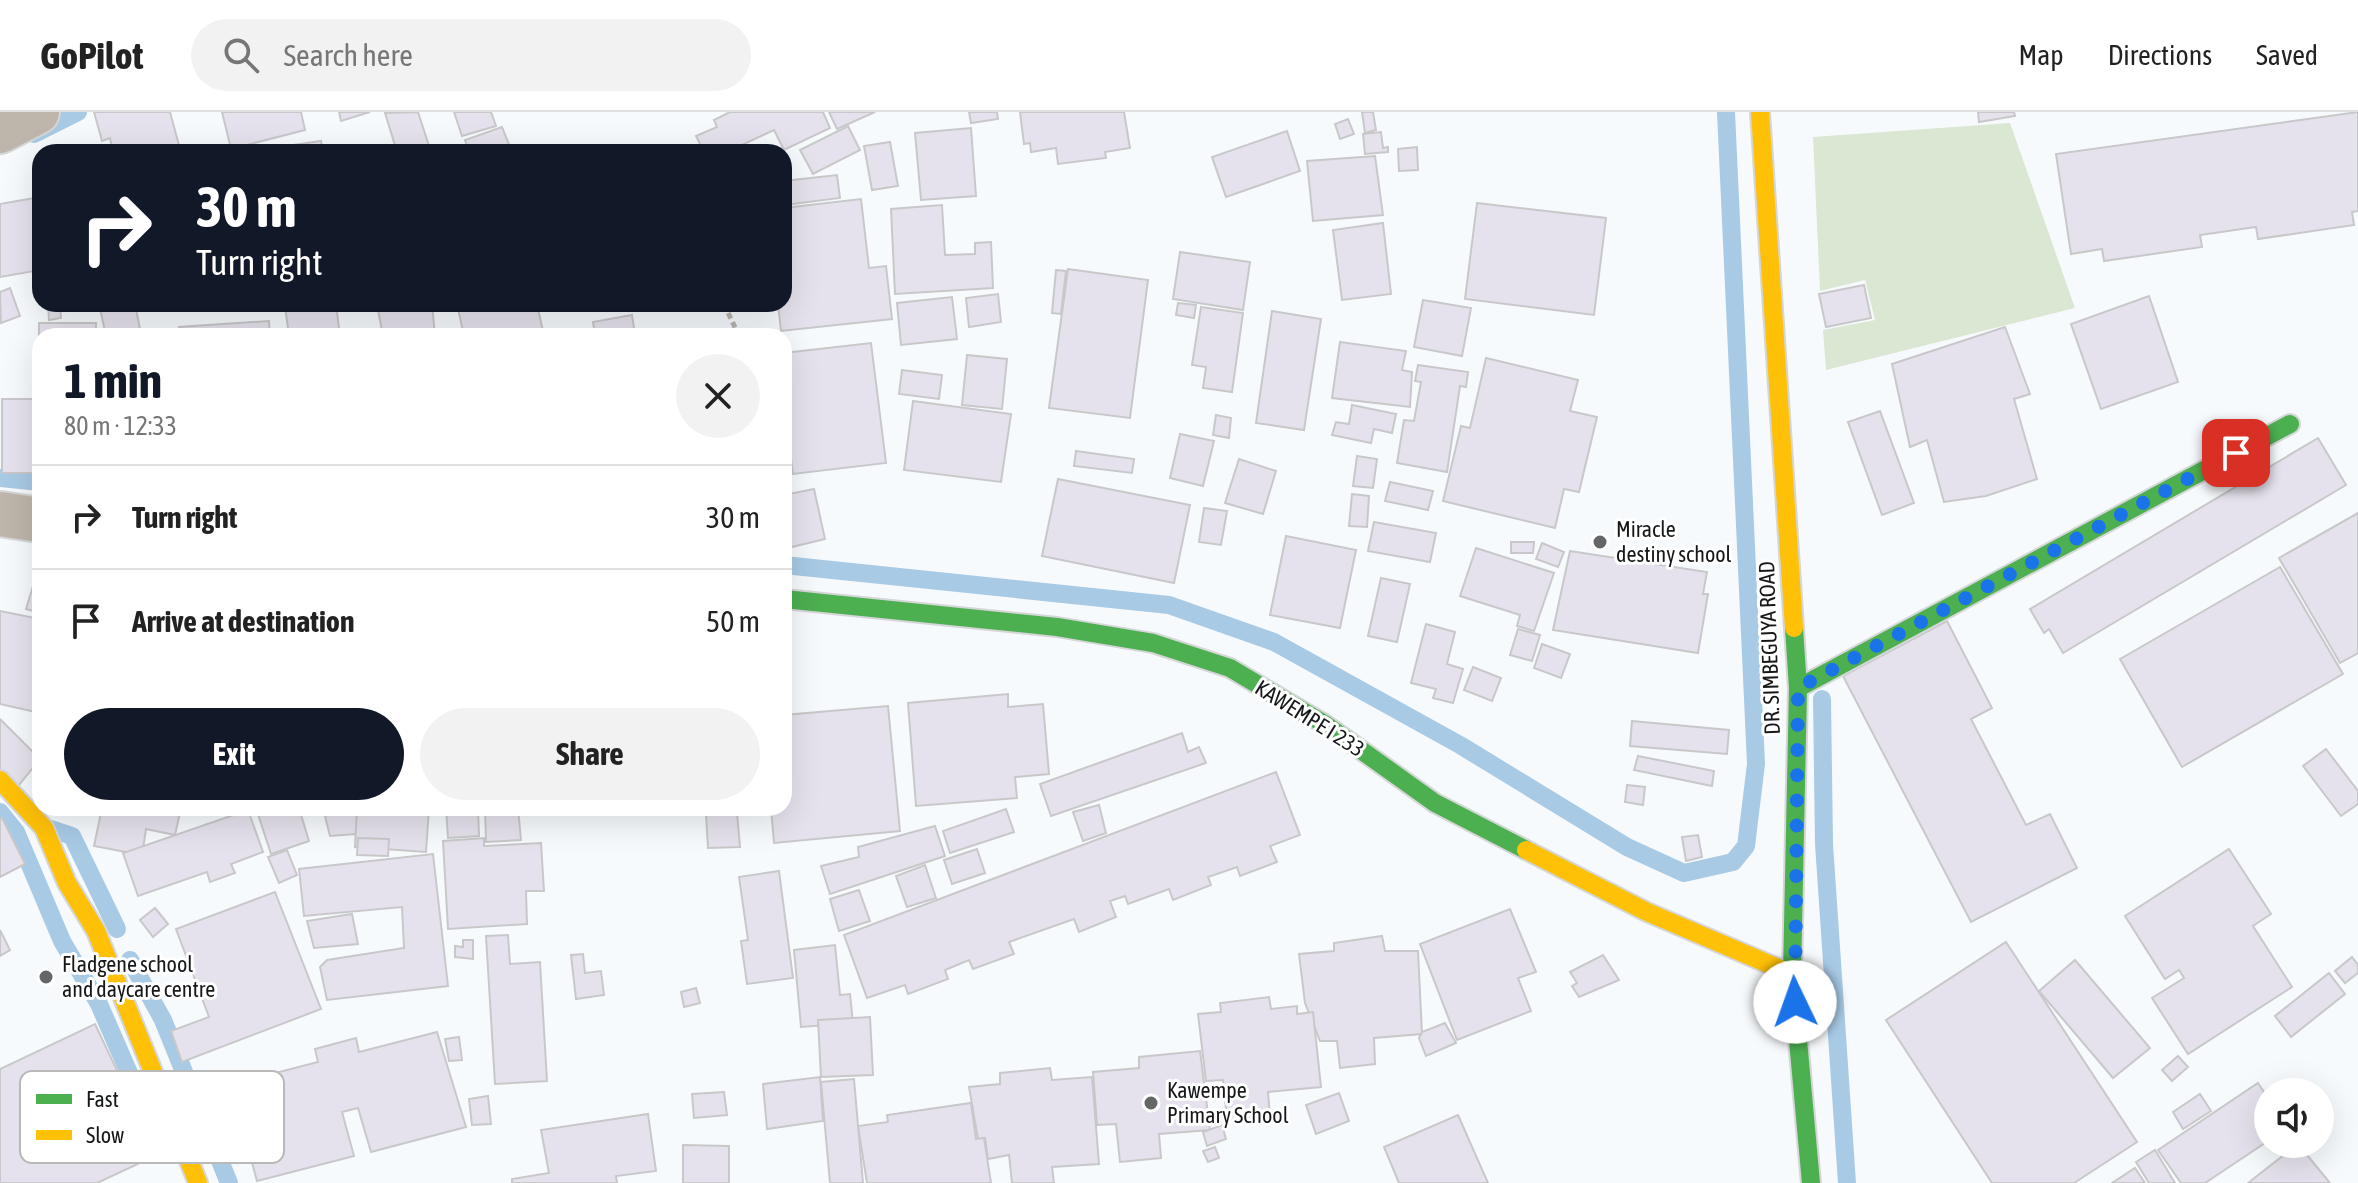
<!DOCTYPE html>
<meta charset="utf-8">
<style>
:root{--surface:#fff;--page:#f2f2f2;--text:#222;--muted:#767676;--line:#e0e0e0;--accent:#111827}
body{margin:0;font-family:"Asap Condensed",sans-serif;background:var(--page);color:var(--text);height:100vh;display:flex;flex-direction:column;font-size:30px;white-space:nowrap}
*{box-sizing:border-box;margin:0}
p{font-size:26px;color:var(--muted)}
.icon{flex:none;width:44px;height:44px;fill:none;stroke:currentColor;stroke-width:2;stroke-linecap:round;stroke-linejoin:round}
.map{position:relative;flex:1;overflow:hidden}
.side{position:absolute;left:32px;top:216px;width:760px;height:488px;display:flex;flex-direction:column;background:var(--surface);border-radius:24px;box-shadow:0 8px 32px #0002}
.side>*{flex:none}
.guide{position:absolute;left:32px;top:32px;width:760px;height:168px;border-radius:24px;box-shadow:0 8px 32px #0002;background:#111827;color:#fff;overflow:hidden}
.buttons{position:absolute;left:2254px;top:966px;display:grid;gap:16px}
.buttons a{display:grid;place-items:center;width:80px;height:80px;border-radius:50%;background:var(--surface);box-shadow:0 8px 32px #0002;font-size:40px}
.pin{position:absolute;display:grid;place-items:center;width:68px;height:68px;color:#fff;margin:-34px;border-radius:16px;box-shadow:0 4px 12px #0006}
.me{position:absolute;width:88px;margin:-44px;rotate:357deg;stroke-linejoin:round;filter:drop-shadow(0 0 6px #0008)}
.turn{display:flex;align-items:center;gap:28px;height:168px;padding:0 32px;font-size:36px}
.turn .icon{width:104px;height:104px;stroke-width:2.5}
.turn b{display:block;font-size:56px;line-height:68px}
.round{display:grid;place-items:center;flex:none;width:84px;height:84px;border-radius:42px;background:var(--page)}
.head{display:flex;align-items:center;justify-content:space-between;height:136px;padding:0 32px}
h1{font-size:48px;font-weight:700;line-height:60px;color:var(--accent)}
.button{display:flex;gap:16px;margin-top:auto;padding:16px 32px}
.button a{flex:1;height:92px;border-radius:48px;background:var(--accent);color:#fff;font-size:32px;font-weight:700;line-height:92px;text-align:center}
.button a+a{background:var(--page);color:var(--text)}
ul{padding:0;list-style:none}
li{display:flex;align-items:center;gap:24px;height:104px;padding:0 32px;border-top:2px solid var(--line)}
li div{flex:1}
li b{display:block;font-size:30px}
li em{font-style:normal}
header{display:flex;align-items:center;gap:48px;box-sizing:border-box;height:112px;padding:0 40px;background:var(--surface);border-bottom:2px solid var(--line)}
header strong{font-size:38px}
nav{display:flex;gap:44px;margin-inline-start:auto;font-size:28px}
.search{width:560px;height:72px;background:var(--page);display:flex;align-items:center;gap:20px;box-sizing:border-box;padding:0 28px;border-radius:44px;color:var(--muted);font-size:30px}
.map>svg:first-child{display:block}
.green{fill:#dae7d3}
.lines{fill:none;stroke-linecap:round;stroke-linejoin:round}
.stream{stroke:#a8cae5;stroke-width:18}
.building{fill:#e6e2ed;stroke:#c8c8ca;stroke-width:2}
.street-casing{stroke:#d4d6d7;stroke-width:48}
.fast-casing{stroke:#d4d6d7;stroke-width:22}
.slow-casing{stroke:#d4d6d7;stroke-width:22}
.path{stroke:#b8b4af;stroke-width:5;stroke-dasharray:6 4;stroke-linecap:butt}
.street{stroke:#beb6ab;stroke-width:44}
.fast{stroke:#4caf50;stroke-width:18}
.slow{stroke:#ffc107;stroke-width:18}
.route{stroke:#1a73e8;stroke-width:14;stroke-dasharray:0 25.2}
.poi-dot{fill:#646668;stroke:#fff;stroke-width:3}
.labels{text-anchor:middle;stroke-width:6;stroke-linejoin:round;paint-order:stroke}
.poi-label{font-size:22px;fill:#151719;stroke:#fff;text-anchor:start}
.street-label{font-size:22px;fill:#151719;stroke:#fff}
.key{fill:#fff;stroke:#b9b9ba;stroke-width:2}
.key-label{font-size:22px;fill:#151719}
</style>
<header>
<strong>GoPilot</strong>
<div class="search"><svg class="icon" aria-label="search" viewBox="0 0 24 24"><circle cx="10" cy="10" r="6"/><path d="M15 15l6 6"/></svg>Search here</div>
<nav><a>Map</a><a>Directions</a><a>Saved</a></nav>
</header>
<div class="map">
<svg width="2358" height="1071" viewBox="0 0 2358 1071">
<rect width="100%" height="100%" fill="#f7fafc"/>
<polygon class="green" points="2010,11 2075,196 1826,258 1823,218 1875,208 1865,168 1820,179 1813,25"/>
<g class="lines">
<g class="stream">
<polyline points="34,22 78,0"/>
<polyline points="0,366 40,370"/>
<polyline points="784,453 1169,493 1274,530 1460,633 1627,735 1684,761 1733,750 1746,734 1756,652 1726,0"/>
<polyline points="1822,587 1824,732 1847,1071"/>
<polyline points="0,700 16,720 62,829 99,892 163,1039"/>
<polyline points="51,717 72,724 117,817"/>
<polyline points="130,848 163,908 229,1071"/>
</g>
</g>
<g class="building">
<polygon points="94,0 170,0 180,37 113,40 110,26 102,29"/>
<polygon points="222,0 301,0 305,18 231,37"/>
<polygon points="339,0 370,0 341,9"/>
<polygon points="418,0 431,40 397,40 385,1"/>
<polygon points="454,0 491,0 496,14 462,24"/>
<polygon points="730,0 823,0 830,16 784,38 774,18 727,40 704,40 696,24 717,15 714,8"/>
<polygon points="829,0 875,0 837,17"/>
<polygon points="969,0 997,0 998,7 971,11"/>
<polygon points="1020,0 1124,0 1130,36 1105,40 1106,46 1058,52 1056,36 1031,40 1030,31 1024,32"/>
<polygon points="1362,0 1373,0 1376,18 1365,21"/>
<polygon points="1978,0 2014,0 2015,4 1979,10"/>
<polygon points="2358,0 2358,99 2352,100 2354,113 2258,127 2256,115 2200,123 2202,135 2104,149 2102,137 2071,142 2056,42"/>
<polygon points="1348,7 1354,22 1340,27 1335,12"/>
<polygon points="848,14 860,38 813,62 800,38"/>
<polygon points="502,15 512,40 469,40 465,28"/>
<polygon points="971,16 976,84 921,88 915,21"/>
<polygon points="1287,19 1300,59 1226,85 1212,45"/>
<polygon points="1381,20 1383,36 1388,35 1388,40 1365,42 1363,22"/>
<polygon points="321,29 323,40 246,40"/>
<polygon points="890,30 898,74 872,78 864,34"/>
<polygon points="1417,35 1418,58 1399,59 1398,37"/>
<polygon points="1375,44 1383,103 1313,109 1307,49"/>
<polygon points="837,63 840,86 784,93 784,69"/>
<polygon points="40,85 40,158 0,165 0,92"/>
<polygon points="861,87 869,156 886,154 892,207 781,219 778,192 784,192 784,96"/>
<polygon points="1477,91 1606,106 1594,203 1465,187"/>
<polygon points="942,93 945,143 975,142 975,131 991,130 993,176 895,182 891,97"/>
<polygon points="1383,111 1391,182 1342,188 1333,118"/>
<polygon points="1180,140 1250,150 1243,198 1173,187"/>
<polygon points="1068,157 1148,168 1130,306 1049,296"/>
<polygon points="1056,158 1066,159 1061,202 1052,201"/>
<polygon points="1864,173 1871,206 1826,215 1819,182"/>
<polygon points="10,176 20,204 1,211 0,180"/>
<polygon points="998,182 1001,210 969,215 966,186"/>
<polygon points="2149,184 2178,270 2101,297 2071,212"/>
<polygon points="952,185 957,227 901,233 897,191"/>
<polygon points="1423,188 1471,196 1462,244 1414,235"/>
<polygon points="1178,191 1196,193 1194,206 1176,203"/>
<polygon points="48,192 60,192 61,206 49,208"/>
<polygon points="99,192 135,192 141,222 106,224"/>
<polygon points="300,192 336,192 340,224 289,224 285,194"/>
<polygon points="387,192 432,192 435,224 383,224 378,198 387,196"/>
<polygon points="457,192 537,192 544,224 464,224"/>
<polygon points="1201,195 1243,201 1232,280 1203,276 1206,255 1192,253"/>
<polygon points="1272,199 1321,207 1304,318 1256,311"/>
<polygon points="632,203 635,222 595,224 593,210"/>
<polygon points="269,209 270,224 180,224 179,215"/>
<polygon points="39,211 96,211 96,224 40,224 39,276"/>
<polygon points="2005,215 2030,282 2014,287 2037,367 1986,384 1944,390 1927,328 1910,335 1892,252"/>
<polygon points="1340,230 1406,239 1402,258 1412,260 1410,295 1332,286"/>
<polygon points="871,231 886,351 793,362 784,292 784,241"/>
<polygon points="967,243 1007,247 1002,297 962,293"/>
<polygon points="1486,246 1578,268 1570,299 1597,305 1579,380 1564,377 1555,416 1443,389 1461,314 1470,316"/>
<polygon points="1418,253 1468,260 1466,275 1460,274 1447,360 1397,351 1404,308 1414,309 1421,270 1415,269"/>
<polygon points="902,258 942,263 939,287 899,282"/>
<rect x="2" y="287" width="38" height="74"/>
<polygon points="913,289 1011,302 1001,370 904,358"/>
<polygon points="1352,293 1396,302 1392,321 1374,317 1371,331 1332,323 1336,310 1349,312"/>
<polygon points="1880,299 1914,391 1882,403 1848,310"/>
<polygon points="1216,303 1231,306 1229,326 1213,323"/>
<polygon points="1180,322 1214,329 1203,374 1170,366"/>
<polygon points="2318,326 2346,373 2063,541 2049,517 2044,521 2030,497"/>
<polygon points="1076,339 1134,347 1132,361 1074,354"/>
<polygon points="1357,344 1377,347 1373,376 1353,374"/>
<polygon points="1239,347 1276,359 1263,402 1225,391"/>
<polygon points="1058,367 1190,393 1174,471 1042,444"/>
<polygon points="1390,370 1433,379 1428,398 1385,389"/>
<polygon points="814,377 825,427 788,436 784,383"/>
<polygon points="1352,382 1369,384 1367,415 1349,414"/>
<polygon points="1204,396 1227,399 1221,433 1199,430"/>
<polygon points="2358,401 2358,541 2340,551 2279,446"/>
<polygon points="1374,410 1436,421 1430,450 1368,439"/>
<polygon points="1286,424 1356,438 1340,516 1270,503"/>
<polygon points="1511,430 1534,430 1533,441 1511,441"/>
<polygon points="1542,431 1564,440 1558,455 1536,447"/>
<polygon points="1476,436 1554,461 1534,519 1517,514 1520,503 1460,484"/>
<polygon points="1570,439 1707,460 1703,482 1708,482 1698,541 1553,518"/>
<polygon points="2280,455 2343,562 2182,655 2120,547"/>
<polygon points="36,464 40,465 40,501 26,497"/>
<polygon points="1381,466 1410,472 1397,530 1368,524"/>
<polygon points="0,499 40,507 40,601 0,592"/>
<polygon points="1947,509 1992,596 1971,607 2026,713 2050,702 2077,756 1971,810 1843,564"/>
<polygon points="1426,512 1455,520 1447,552 1463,557 1453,591 1433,586 1436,577 1411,571"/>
<polygon points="1518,517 1540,523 1532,549 1510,543"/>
<polygon points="1542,532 1570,542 1561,566 1534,556"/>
<polygon points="1473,555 1501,566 1492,589 1464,578"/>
<polygon points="1008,582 1008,595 1043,592 1049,662 1015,665 1017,686 916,694 908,591"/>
<polygon points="888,594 900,719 774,731 771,696 784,696 784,603"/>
<polygon points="0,607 40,647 15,678 0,663"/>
<polygon points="1632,609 1729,618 1727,642 1630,634"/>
<polygon points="1182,621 1188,640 1199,635 1206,651 1051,704 1040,672"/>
<polygon points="2326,637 2358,679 2358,692 2341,704 2303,654"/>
<polygon points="1638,644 1714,659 1712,674 1634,658"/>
<polygon points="1276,660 1300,723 1270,734 1277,750 1240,764 1237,755 1208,765 1211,773 1173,788 1169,777 1128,792 1125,784 1110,789 1116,805 1079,820 1074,807 1009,830 1014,842 973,857 969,848 945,858 948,867 908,882 905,873 867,886 844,823"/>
<polygon points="1627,673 1645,675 1643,693 1625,690"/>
<polygon points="1099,693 1106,721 1083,729 1073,700"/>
<polygon points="102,696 181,696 175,723 146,717 142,743 94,734"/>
<polygon points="256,696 299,696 309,729 271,742"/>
<polygon points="323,696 369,696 369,721 330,724"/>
<polygon points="357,696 429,696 426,740 355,735"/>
<polygon points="446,696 478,696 479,724 448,726"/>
<polygon points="485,696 518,696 521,728 486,730"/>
<polygon points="1006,697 1014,720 950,741 943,719"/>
<polygon points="248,698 263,740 231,752 235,761 210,770 207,760 138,784 123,741"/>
<polygon points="737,701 740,735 708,736 706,702"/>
<polygon points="2,706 25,752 0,765 0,707"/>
<polygon points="935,714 945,744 830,782 821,754 859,745 858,735"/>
<polygon points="1698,723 1702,745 1686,749 1682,725"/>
<polygon points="358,726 389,727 388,744 357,743"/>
<polygon points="484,726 484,734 541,731 544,779 526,779 527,812 448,817 443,729"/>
<polygon points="977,737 985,761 952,772 944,748"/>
<polygon points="2229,737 2271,802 2253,814 2292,875 2188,942 2152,886 2184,866 2179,858 2165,867 2125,804"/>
<polygon points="287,738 297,763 279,771 268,745"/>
<polygon points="433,742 448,874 327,888 320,855 327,848 404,836 402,795 304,804 299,757"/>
<polygon points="925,753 936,786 907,795 896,764"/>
<polygon points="779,759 793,866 747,872 741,829 748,828 739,765"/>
<polygon points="859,778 870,809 839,819 830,787"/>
<polygon points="275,780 321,897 182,950 171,919 209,905 176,817"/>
<polygon points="155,796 168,812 153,825 140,808"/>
<polygon points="1510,797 1536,860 1518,866 1531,899 1457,928 1420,832"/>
<polygon points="352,802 358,832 314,836 307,809"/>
<polygon points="0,818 10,838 0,844"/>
<polygon points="508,823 510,852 540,850 547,969 495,972 486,824"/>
<polygon points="1382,824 1385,839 1418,839 1422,922 1374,926 1375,952 1340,956 1337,929 1320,929 1305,891 1299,842 1334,839 1334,831"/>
<polygon points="463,828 473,828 473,847 455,845 455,834 463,835"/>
<polygon points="2006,830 2137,1030 2074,1071 1992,1071 1886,908"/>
<polygon points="835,833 840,883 850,882 853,911 801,915 794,838"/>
<polygon points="583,842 585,861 601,859 604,883 576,887 571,843"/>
<polygon points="1603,843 1619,868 1579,885 1572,874 1577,871 1570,860"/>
<polygon points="2352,845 2358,853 2358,861 2345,871 2335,859"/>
<polygon points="2075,848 2150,936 2113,966 2039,879"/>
<polygon points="2329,861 2345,882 2291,925 2275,904"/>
<polygon points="696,876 700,891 684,895 681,880"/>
<polygon points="1269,885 1271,897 1297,894 1297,902 1313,900 1321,975 1268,980 1270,1004 1227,1008 1223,968 1206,969 1198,902 1221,900 1220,891"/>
<polygon points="870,905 873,963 821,965 818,908"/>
<polygon points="1445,911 1456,931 1426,944 1419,926 1422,920"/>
<polygon points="95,912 157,1043 97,1071 0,1071 0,957"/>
<polygon points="437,920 466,1015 371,1040 358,996 342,1000 354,1044 257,1069 244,1021 252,1018 240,970 318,950 315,937 356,926 359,940"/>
<polygon points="459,925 462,948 449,949 445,927"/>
<polygon points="1200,939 1210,1018 1159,1022 1161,1046 1120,1050 1116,1012 1097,1013 1093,960 1139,956 1139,945"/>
<polygon points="2178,944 2188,955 2172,969 2162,958"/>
<polygon points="1050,956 1052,968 1092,965 1099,1052 1052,1055 1054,1071 1012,1071 1009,1043 988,1047 985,1026 978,1027 969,975 1000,972 1000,961"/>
<polygon points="820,965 823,1009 767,1017 763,972"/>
<polygon points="854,967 863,1071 830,1071 821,970"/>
<polygon points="2258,971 2268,986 2268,1029 2205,1071 2181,1071 2158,1038"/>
<polygon points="724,980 727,1003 694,1006 692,982"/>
<polygon points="1339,981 1349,1009 1316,1022 1306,993"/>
<polygon points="2200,982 2211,999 2183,1017 2173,1000"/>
<polygon points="488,984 491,1012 472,1013 469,987"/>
<polygon points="971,991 976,1027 984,1026 991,1071 867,1071 858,1014 888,1010 887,1003"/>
<polygon points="648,1002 656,1059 616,1064 617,1071 512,1071 512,1067 549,1061 541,1018"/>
<polygon points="1458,1003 1488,1071 1399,1071 1384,1035"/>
<polygon points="1222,1013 1226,1027 1207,1034 1203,1020"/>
<polygon points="2298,1032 2330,1071 2248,1071"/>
<polygon points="683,1033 729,1034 729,1071 683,1071"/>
<polygon points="1215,1035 1219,1046 1208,1050 1203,1039"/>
<polygon points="2155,1038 2175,1071 2149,1071 2136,1050"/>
<polygon points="2135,1056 2145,1071 2112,1071"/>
</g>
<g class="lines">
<defs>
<g id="street">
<polyline points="0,19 37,0"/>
<polyline points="0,402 40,408"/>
</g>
<g id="fast">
<polyline points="784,487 1057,515 1153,531 1230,556 1326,613 1435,691 1526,738"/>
<polyline points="1794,516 1798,576 1792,862 1811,1071"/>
<polyline points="1798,576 2290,312"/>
</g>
<g id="slow">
<polyline points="1760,0 1794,516"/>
<polyline points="0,668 44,716 67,771 96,819 198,1071"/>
<polyline points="1526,738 1647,800 1792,862"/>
</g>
</defs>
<use href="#street" class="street-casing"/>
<use href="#fast" class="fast-casing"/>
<use href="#slow" class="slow-casing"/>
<polyline class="path" points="724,192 739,224"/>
<use href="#street" class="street"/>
<use href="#fast" class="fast"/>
<use href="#slow" class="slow"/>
</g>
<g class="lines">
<polyline class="route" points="1795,890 1798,576 2236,341"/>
</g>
<g class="poi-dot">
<circle cx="1600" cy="430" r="8"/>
<circle cx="46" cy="865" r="8"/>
<circle cx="1151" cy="991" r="8"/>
</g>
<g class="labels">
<g class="poi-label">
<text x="1616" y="425">Miracle<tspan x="1616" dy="25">destiny school</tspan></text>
<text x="62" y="860">Fladgene school<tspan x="62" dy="25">and daycare centre</tspan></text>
<text x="1167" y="986">Kawempe<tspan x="1167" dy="25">Primary School</tspan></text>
</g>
<g class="street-label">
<text transform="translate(1769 536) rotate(-92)" y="8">DR. SIMBEGUYA ROAD</text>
<text transform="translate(1310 606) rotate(32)" y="8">KAWEMPE I 233</text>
</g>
</g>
<rect x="20" y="959" width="264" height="92" rx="12" class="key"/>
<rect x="36" y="982" width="36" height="10" fill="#4caf50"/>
<rect x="36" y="1018" width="36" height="10" fill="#ffc107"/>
<g class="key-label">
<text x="86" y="995">Fast</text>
<text x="86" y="1031">Slow</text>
</g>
</svg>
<div class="buttons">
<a><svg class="icon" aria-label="sound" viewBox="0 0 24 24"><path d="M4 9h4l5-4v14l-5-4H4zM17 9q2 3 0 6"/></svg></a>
</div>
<div class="pin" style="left:2236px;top:341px;background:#d93025"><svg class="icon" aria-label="arrive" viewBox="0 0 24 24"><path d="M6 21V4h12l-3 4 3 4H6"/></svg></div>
<svg class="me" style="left:1795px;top:890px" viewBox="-20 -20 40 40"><circle r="19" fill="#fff"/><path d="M0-13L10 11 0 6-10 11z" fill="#1a73e8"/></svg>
<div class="guide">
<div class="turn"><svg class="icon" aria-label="right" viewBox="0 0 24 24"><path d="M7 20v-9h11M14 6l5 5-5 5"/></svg><div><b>30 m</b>Turn right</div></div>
</div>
<section class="side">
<div class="head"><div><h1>1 min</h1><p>80 m · 12:33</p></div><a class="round"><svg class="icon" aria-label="close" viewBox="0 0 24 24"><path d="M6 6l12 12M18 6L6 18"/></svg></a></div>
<ul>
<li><svg class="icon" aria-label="right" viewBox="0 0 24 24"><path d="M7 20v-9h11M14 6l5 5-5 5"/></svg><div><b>Turn right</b></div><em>30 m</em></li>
<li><svg class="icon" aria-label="arrive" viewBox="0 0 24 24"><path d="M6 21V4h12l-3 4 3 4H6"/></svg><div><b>Arrive at destination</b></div><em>50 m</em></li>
</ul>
<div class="button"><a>Exit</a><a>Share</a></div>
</section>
</div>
